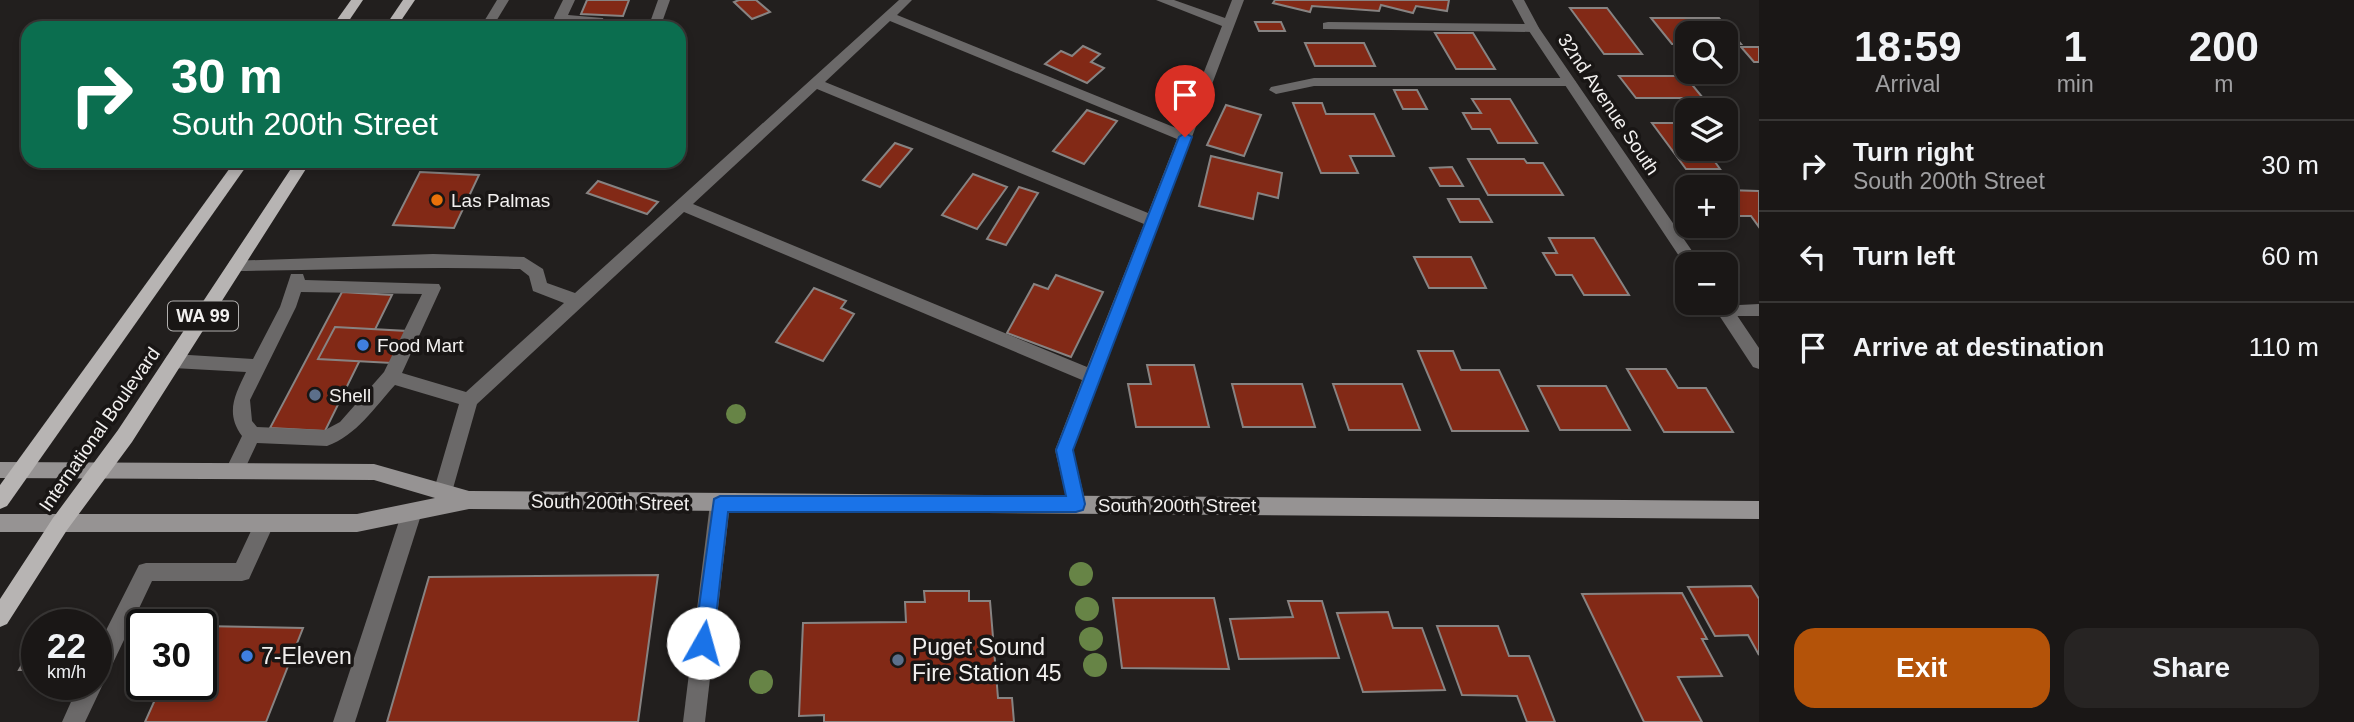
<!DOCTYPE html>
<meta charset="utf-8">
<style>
:root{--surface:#1a1716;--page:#272423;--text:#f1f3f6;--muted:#9f9fa1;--line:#383635;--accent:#b45309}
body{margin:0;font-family:Arial,sans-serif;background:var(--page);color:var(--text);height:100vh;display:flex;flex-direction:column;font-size:26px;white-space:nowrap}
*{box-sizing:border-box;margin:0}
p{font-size:23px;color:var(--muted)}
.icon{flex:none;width:38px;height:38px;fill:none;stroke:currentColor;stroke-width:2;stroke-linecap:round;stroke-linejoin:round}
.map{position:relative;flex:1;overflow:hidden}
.sheet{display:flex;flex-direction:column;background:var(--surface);width:595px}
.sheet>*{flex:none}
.guide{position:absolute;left:21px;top:21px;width:665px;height:147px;border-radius:21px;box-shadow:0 4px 10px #0003,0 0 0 2px var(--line);background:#0b6e4f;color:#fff;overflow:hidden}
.controls{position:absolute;left:1675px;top:21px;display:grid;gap:14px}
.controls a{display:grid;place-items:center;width:63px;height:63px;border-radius:14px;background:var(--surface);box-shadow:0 4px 10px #0003,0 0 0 2px var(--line);font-size:35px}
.speed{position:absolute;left:21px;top:609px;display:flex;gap:14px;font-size:35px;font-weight:700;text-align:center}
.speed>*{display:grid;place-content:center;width:91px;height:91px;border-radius:50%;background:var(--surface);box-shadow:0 4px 10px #0003,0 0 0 2px var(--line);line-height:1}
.speed small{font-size:18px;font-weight:400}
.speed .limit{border:4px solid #111;border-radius:10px;background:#fff;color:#111}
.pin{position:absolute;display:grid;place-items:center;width:60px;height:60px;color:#fff;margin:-72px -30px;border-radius:50% 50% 50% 0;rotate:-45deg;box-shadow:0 0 7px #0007}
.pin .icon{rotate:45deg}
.me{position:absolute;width:77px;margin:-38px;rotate:7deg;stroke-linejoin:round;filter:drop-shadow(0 0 5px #0008)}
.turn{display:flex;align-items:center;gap:24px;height:147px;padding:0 35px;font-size:32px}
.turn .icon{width:91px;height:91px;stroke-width:2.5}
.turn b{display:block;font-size:49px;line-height:60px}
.eta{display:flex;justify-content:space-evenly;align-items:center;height:119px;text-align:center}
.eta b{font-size:42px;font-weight:700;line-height:49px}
.cta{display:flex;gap:14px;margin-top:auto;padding:14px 35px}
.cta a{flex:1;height:80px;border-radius:21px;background:var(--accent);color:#fff;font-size:28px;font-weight:700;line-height:80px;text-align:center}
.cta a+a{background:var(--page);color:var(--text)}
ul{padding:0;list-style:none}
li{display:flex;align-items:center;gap:21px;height:91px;padding:0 35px;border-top:2px solid var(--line)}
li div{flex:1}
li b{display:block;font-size:26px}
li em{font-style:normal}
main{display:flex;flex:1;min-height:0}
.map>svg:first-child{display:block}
.building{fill:#822916;stroke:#878382;stroke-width:2}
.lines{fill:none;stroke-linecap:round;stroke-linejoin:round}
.service{fill:#6b6969;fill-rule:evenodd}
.minor{fill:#6b6969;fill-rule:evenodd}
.secondary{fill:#969393;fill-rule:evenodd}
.primary{fill:#b7b4b3;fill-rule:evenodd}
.tree{fill:#678446}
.route{fill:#1a73e8;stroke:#114b97;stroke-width:2}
.food-dot{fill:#e8710a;stroke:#191615;stroke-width:2.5}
.shop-dot{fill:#3f7fe0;stroke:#191615;stroke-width:2.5}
.service-dot{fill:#5c6f8a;stroke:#191615;stroke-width:2.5}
.labels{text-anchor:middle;stroke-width:7;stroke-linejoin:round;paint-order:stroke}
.shield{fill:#191615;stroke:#b1afae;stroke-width:2}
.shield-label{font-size:18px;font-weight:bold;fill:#f2f0ef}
.street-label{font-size:19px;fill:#f2f0ef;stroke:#191615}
.poi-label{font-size:19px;fill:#f2f0ef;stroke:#191615;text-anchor:start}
.near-poi-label{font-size:23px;fill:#f2f0ef;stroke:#191615;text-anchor:start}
</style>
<main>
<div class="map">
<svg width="1759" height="722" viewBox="0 0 1759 722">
<rect width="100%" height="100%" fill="#221f1e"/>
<g class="building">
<polygon points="587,0 629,0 623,16 581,14"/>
<polygon points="739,0 756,0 770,12 752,19 734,2"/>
<polygon points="1275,0 1449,0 1447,11 1416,6 1413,13 1381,5 1379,11 1312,6 1310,12 1273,3"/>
<polygon points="1570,8 1607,8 1642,54 1604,54"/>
<polygon points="1651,18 1719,18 1741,44 1726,44 1726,33 1687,33 1687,44 1672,44"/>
<polygon points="1255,22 1281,22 1285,31 1259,31"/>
<polygon points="518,23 578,24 576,28 516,28"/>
<polygon points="1435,33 1473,33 1495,69 1456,69"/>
<polygon points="1305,43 1364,43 1375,66 1315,66"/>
<polygon points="1083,46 1100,54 1091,62 1104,68 1087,83 1045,64 1061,51 1072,56"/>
<polygon points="1741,47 1759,47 1759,62 1754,62"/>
<polygon points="1619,76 1685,76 1703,98 1636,98"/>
<polygon points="1394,90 1417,90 1427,109 1403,109"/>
<polygon points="1472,99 1510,99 1537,143 1498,143 1490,129 1472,129 1463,113 1481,113"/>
<polygon points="1293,103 1322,103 1326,114 1374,114 1394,156 1350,156 1358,173 1321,173"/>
<polygon points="1226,105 1261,115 1244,156 1207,145"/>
<polygon points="1087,110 1117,121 1084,164 1053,151"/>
<polygon points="1652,123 1685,123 1687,149 1721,149 1706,149 1720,169 1686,169"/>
<polygon points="895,143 912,149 880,187 863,180"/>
<polygon points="1211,156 1282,173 1278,198 1258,193 1253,219 1199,206"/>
<polygon points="1468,159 1524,159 1527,163 1543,163 1563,195 1488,195"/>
<polygon points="1452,167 1463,186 1440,186 1430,168"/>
<polygon points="420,172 479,175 454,228 393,225"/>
<polygon points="973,174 1007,187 977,229 942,215"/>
<polygon points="598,181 658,202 647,214 587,193"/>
<polygon points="1019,187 1038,193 1006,245 987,239"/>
<polygon points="1726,190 1759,191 1759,227 1751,216 1737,216 1726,200"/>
<polygon points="1448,199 1479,199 1492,222 1460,222"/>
<polygon points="1549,238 1594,238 1629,295 1584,295 1572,275 1556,275 1543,253 1557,253"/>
<polygon points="1414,257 1471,257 1486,288 1429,288"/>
<polygon points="1056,275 1103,292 1071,357 1007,333 1034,284 1048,289"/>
<polygon points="814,288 846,301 841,308 854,314 823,361 776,342"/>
<polygon points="342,292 392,295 325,431 270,428"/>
<polygon points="335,327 407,331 392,363 318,359"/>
<polygon points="1418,351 1453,351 1461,370 1499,370 1528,431 1452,431"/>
<polygon points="1147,365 1194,365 1209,427 1136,427 1128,384 1151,384"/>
<polygon points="1627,369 1666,369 1678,388 1706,388 1733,432 1664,432"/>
<polygon points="1232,384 1302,384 1315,427 1243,427"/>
<polygon points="1333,384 1402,384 1420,430 1349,430"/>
<polygon points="1538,386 1606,386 1630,430 1560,430"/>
<polygon points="658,575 638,722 387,722 429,577"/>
<polygon points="1751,586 1759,599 1759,655 1748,635 1715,636 1688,587"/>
<polygon points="924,591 969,591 969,601 990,601 998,698 1012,698 1014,722 824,722 824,715 799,716 803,623 906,622 905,602 925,602"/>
<polygon points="1682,593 1707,639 1702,639 1722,676 1678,677 1702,722 1644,722 1582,594"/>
<polygon points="1113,598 1214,598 1229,669 1122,668"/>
<polygon points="1288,601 1322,601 1339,658 1239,659 1230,619 1293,617"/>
<polygon points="1388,612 1393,628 1422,628 1445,690 1363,692 1337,613"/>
<polygon points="201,626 303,628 266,722 145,722 162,684 201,684"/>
<polygon points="1437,626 1498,626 1509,656 1529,656 1555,722 1527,722 1517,696 1462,695"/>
<polygon points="37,638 37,670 19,670"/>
</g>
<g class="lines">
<g class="service">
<polygon points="497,0 509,0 492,28 480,28"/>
<polygon points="563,0 575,0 568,15 603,18 604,21 600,28 555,21 554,18"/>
<polygon points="658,0 670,0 660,28 648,28"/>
<path d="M899,0H912L897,15L1181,130L1222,26L1156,0H1174L1225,18L1232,0H1244L1073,450L1086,504L1083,510L1076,513L1069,510L1055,450L1082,380L684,212L477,404L450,499L443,501L436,499L433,493L459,404L395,385C374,408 357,435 327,446L257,443L241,477L234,479L227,477L225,471L242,436C225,413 235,395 246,372L173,368L167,366L164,361L167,356L173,354L253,359L280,307L291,274H303L305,280L439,284L441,288L402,373L466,392L564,303L533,291L529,276L520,269C426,266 331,270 236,271L230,269L228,265L230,261L433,254L524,257L543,269L547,283L575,293ZM890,21L1177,139L1148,213L825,82ZM817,89L1144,224L1087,367L693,204ZM301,292L422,294L384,372L340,422L325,430L257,427L252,421L250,400L296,307Z"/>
<polygon points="1328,22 1533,24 1539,28 1533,32 1323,29 1323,23"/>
<polygon points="1314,78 1569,78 1576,82 1569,86 1314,86 1276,94 1269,90 1271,87"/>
<polygon points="1759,304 1759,316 1719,316 1717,311 1719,306"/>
<polygon points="412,503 419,506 422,512 355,722 333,722 402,512 405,506"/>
<polygon points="264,515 271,518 274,524 249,579 242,581 152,581 85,722 62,722 79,684 96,684 96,650 139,565 146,563 236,563 257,518"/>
</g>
<g class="minor">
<polygon points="1512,0 1524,0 1539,28 1701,264 1687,264 1687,268 1527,28"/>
<polygon points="1726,299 1759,348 1759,369 1753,367 1711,303 1726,303"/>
<polygon points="720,495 727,498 730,504 705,722 683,722 710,504 713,498"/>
</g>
<polygon class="secondary" points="0,462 374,464 469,491 1759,501 1759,519 469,509 357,532 0,532 0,514 357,514 435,498 374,480 0,478"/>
<g class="primary">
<polygon points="351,0 363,0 344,28 331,28"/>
<polygon points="403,0 415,0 396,28 384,28"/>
<polygon points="235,161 250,161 7,506 0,509 0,485"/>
<polygon points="296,161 311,161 132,442 67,530 7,624 0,627 0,599 53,518 118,430"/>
</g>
</g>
<g class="tree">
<circle cx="736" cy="414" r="10"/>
<circle cx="1081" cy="574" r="12"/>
<circle cx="1087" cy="609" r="12"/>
<circle cx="1091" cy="639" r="12"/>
<circle cx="1095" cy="665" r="12"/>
<circle cx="761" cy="682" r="12"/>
</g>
<polygon class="route" points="1185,133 1192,137 1073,450 1085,504 1083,510 1076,512 728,512 713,643 710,650 703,652 696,650 694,643 714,499 720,496 1066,496 1056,450 1179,137"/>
<circle class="food-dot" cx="437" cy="200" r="7"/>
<g class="shop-dot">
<circle cx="363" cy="345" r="7"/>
<circle cx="247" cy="656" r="7"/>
</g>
<g class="service-dot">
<circle cx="315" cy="395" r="7"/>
<circle cx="898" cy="660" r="7"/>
</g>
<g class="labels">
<rect class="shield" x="168" y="301.5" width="70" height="29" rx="5"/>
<g class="shield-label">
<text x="203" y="322">WA 99</text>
</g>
<g class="street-label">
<text transform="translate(1609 104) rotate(56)" y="7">32nd Avenue South</text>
<text transform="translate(99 429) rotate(-55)" y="7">International Boulevard</text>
<text transform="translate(610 502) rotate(1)" y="7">South 200th Street</text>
<text x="1177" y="512">South 200th Street</text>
</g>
<g class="poi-label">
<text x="451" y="207">Las Palmas</text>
<text x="377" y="352">Food Mart</text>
<text x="329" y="402">Shell</text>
</g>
<g class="near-poi-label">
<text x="912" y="655">Puget Sound<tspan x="912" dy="26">Fire Station 45</tspan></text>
<text x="261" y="664">7-Eleven</text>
</g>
</g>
</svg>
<div class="controls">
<a><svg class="icon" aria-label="search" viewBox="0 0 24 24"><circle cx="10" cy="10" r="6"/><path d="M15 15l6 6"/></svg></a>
<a><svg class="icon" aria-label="layers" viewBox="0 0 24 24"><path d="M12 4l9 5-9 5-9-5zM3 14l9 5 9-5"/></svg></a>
<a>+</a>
<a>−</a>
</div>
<div class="speed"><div>22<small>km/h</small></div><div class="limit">30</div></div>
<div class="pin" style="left:1185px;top:137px;background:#d93025"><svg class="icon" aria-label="arrive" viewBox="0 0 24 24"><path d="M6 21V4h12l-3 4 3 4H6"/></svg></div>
<svg class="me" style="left:703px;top:643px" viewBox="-20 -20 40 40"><circle r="19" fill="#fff"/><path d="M0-13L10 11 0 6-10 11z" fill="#1a73e8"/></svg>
<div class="guide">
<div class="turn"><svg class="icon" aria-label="right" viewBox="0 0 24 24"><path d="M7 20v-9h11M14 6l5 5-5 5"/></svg><div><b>30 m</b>South 200th Street</div></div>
</div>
</div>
<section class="sheet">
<div class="eta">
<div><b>18:59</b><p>Arrival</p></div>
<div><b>1</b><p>min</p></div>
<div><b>200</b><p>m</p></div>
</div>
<ul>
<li><svg class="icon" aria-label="right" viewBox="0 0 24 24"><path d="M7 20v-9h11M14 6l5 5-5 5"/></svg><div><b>Turn right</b><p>South 200th Street</p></div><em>30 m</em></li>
<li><svg class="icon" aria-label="left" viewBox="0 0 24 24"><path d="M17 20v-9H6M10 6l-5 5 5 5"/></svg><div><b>Turn left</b></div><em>60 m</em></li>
<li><svg class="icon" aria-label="arrive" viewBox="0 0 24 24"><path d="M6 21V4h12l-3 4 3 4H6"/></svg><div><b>Arrive at destination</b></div><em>110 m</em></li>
</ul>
<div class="cta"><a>Exit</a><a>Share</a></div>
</section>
</main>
